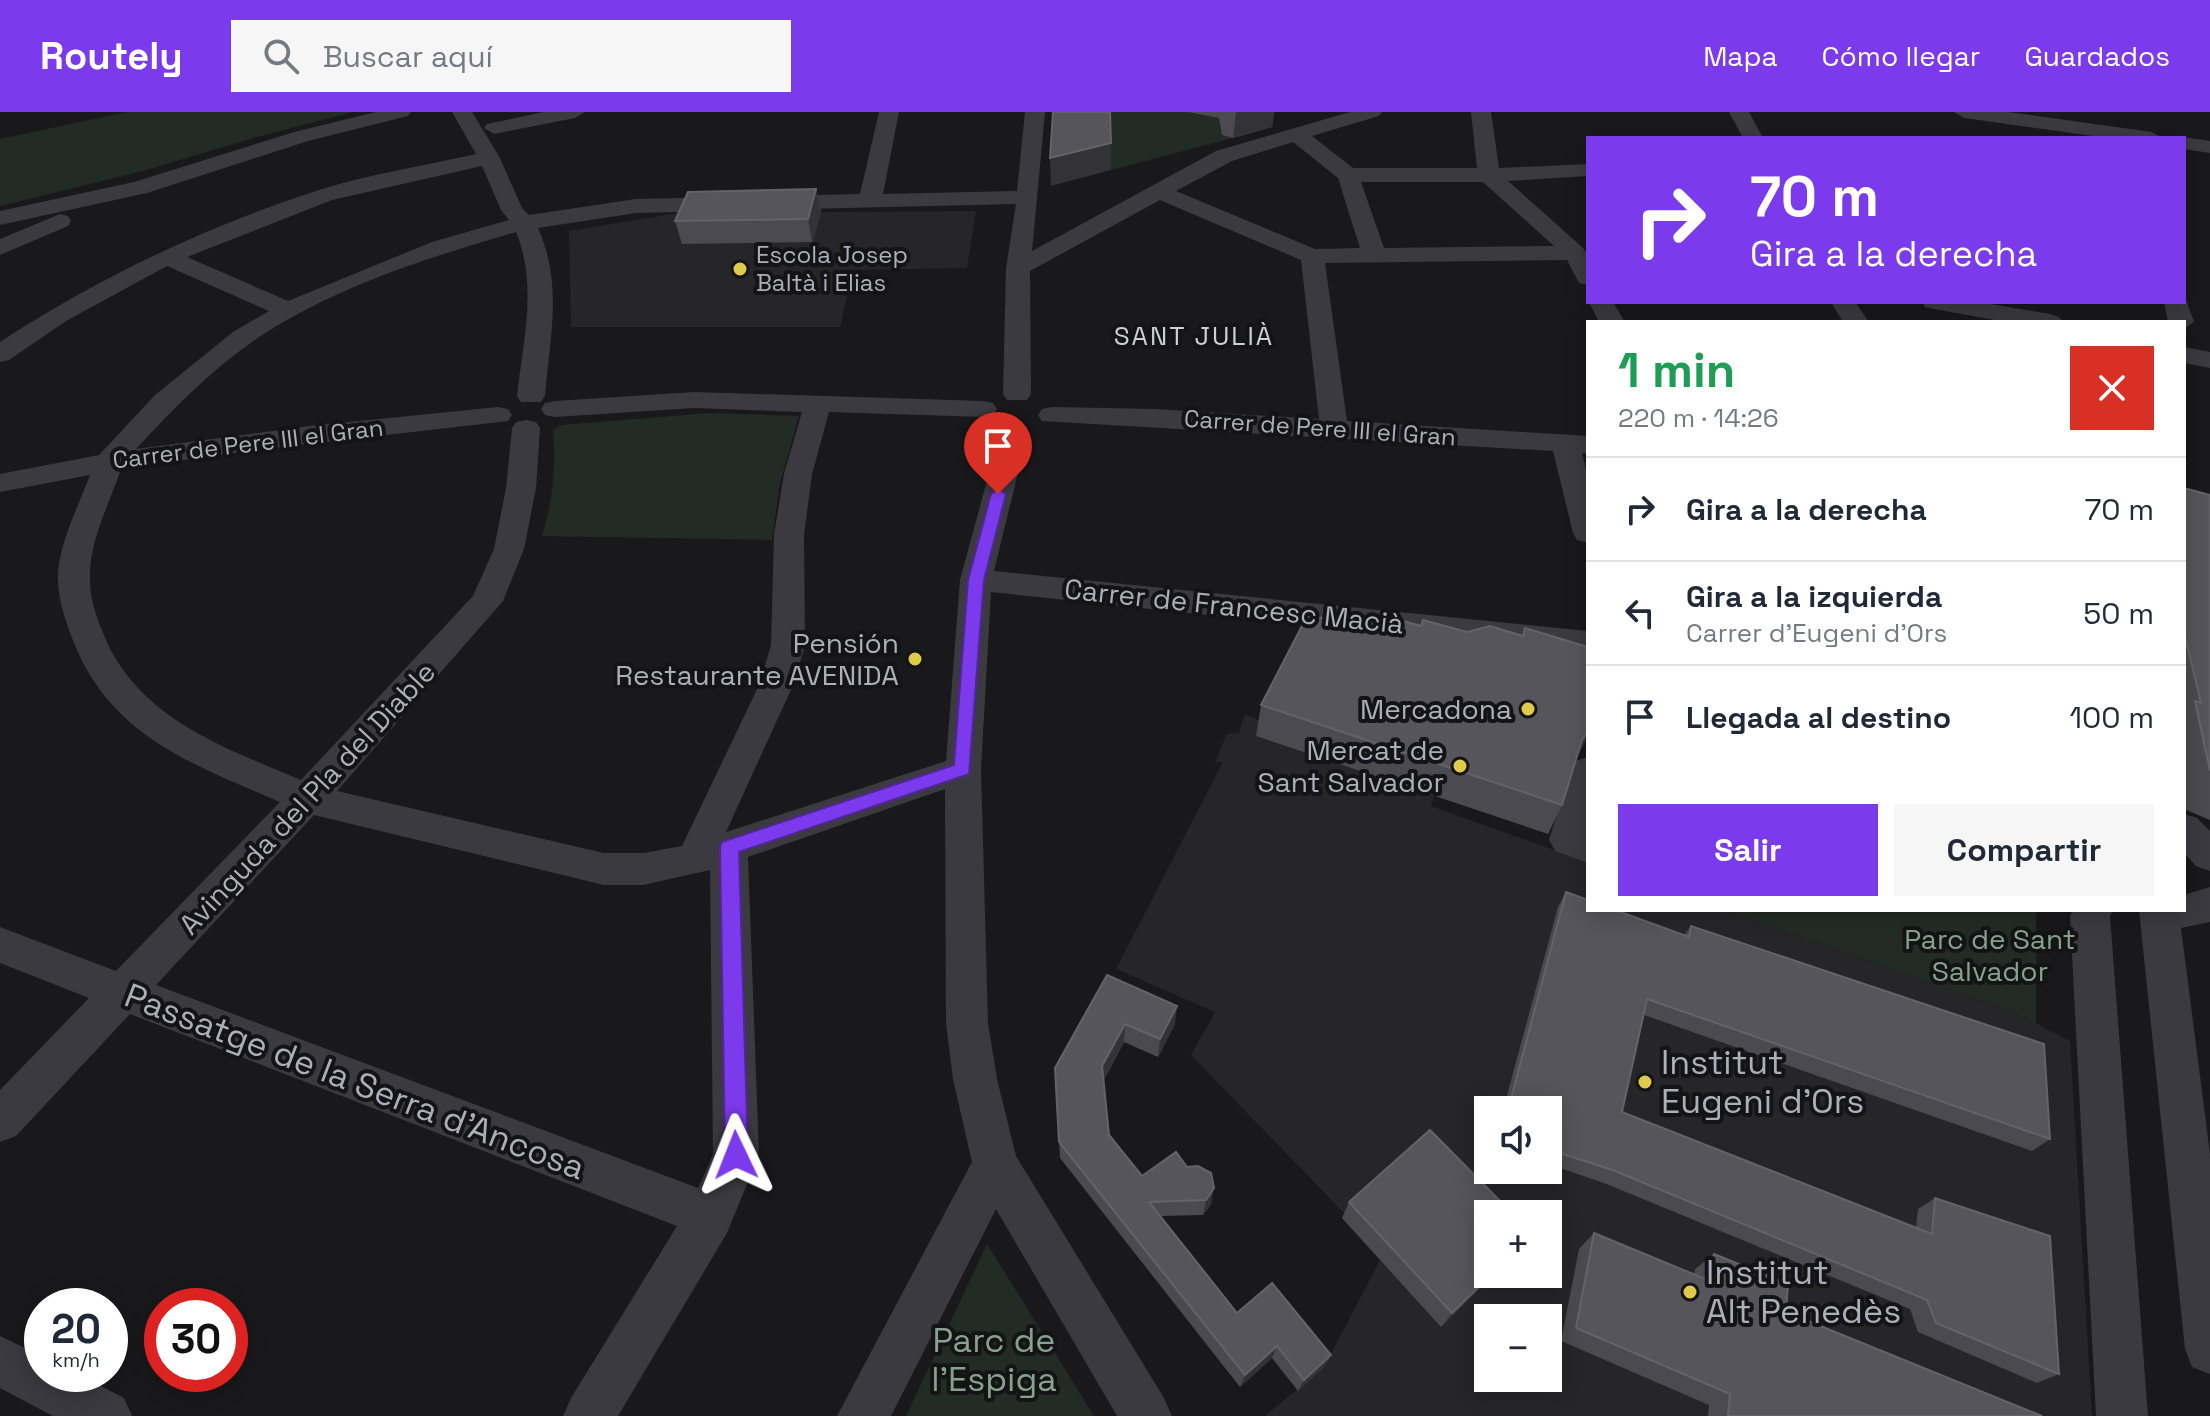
<!DOCTYPE html>
<html lang="es">
<meta charset="utf-8">
<style>
:root{--surface:#fff;--page:#f6f6f7;--text:#1f2937;--muted:#747a83;--line:#e0e1e3;--accent:#7c3aed}
body{margin:0;font-family:"Space Grotesk",sans-serif;background:var(--page);color:var(--text);height:100vh;display:flex;flex-direction:column;font-size:30px;white-space:nowrap}
*{box-sizing:border-box;margin:0}
p{font-size:26px;color:var(--muted)}
.icon{flex:none;width:44px;height:44px;fill:none;stroke:currentColor;stroke-width:2;stroke-linecap:round;stroke-linejoin:round}
.map{position:relative;flex:1;overflow:hidden}
.drawer{position:absolute;left:1586px;top:208px;width:600px;height:592px;display:flex;flex-direction:column;background:var(--surface);border-radius:0px;box-shadow:0 4px 20px #0003}
.drawer>*{flex:none}
.guide{position:absolute;left:1586px;top:24px;width:600px;height:168px;border-radius:0px;box-shadow:0 4px 20px #0003;background:#7c3aed;color:#fff;overflow:hidden}
.buttons{position:absolute;left:1474px;top:984px;display:grid;gap:16px}
.buttons a{display:grid;place-items:center;width:88px;height:88px;border-radius:0px;background:var(--surface);box-shadow:0 4px 20px #0003;font-size:40px}
.speed{position:absolute;left:24px;top:1176px;display:flex;gap:16px;font-size:40px;font-weight:700;text-align:center}
.speed>*{display:grid;place-content:center;width:104px;height:104px;border-radius:50%;background:var(--surface);box-shadow:0 4px 20px #0003;line-height:1}
.speed small{font-size:20px;font-weight:400}
.speed .limit{border:12px solid #d22;background:#fff;color:#111}
.pin{position:absolute;display:grid;place-items:center;width:68px;height:68px;color:#fff;margin:-82px -34px;border-radius:50% 50% 50% 0;rotate:-45deg;box-shadow:0 0 8px #0007}
.pin .icon{rotate:45deg}
.me{position:absolute;width:88px;margin:-44px;rotate:358deg;stroke-linejoin:round;filter:drop-shadow(0 0 6px #0008)}
.turn{display:flex;align-items:center;gap:28px;height:168px;padding:0 32px;font-size:36px}
.turn .icon{width:104px;height:104px;stroke-width:2.5}
.turn b{display:block;font-size:56px;line-height:68px}
.round{display:grid;place-items:center;flex:none;width:84px;height:84px;border-radius:0px;background:var(--page)}
.overview{display:flex;align-items:center;justify-content:space-between;height:136px;padding:0 32px}
h1{font-size:48px;font-weight:700;line-height:60px;color:#1e9e55}
.cta{display:flex;gap:16px;margin-top:auto;padding:16px 32px}
.cta a{flex:1;height:92px;border-radius:0px;background:var(--accent);color:#fff;font-size:32px;font-weight:700;line-height:92px;text-align:center}
.cta a+a{background:var(--page);color:var(--text)}
ul{padding:0;list-style:none}
li{display:flex;align-items:center;gap:24px;height:104px;padding:0 32px;border-top:2px solid var(--line)}
li div{flex:1}
li b{display:block;font-size:30px}
li em{font-style:normal}
header{display:flex;align-items:center;gap:48px;box-sizing:border-box;height:112px;padding:0 40px;background:var(--accent);color:#fff}
header strong{font-size:38px}
nav{display:flex;gap:44px;margin-inline-start:auto;font-size:28px}
.search{width:560px;height:72px;background:var(--page);display:flex;align-items:center;gap:20px;box-sizing:border-box;padding:0 28px;border-radius:0px;color:var(--muted);font-size:30px}
.map>svg:first-child{display:block}
.built{fill:#262528;fill-rule:evenodd}
.green{fill:#232b25}
.lines{fill:none;stroke-linecap:round;stroke-linejoin:round}
.minor{fill:#3b3a40;fill-rule:evenodd}
.wall{fill:#4b4a50}
.shaded-wall{fill:#333236}
.building{fill:#56555b;stroke:#64636a;stroke-width:2}
.route{fill:#7c3aed;stroke:#51269a;stroke-width:2}
.poi-dot{fill:#e1ca4b;stroke:#141416;stroke-width:3}
.labels{text-anchor:middle;stroke-width:8;stroke-linejoin:round;paint-order:stroke}
.far-poi-label{font-size:24px;fill:#adaeb9;stroke:#141416;text-anchor:start}
.far-street-label{font-size:24px;fill:#adaeb9;stroke:#141416}
.far-neighbourhood-label{font-size:26px;letter-spacing:2px;fill:#cdced6;stroke:#141416}
.street-label{font-size:28px;fill:#adaeb9;stroke:#141416}
.poi-label{font-size:28px;fill:#adaeb9;stroke:#141416;text-anchor:end}
.park-label{font-size:28px;fill:#86a28d;stroke:#141416}
.near-poi-label{font-size:34px;fill:#adaeb9;stroke:#141416;text-anchor:start}
.near-street-label{font-size:34px;fill:#adaeb9;stroke:#141416}
.near-park-label{font-size:34px;fill:#86a28d;stroke:#141416}
</style>
<header>
<strong>Routely</strong>
<div class="search"><svg class="icon" aria-label="search" viewBox="0 0 24 24"><circle cx="10" cy="10" r="6"/><path d="M15 15l6 6"/></svg>Buscar aquí</div>
<nav><a>Mapa</a><a>Cómo llegar</a><a>Guardados</a></nav>
</header>
<div class="map">
<svg width="2210" height="1304" viewBox="0 0 2210 1304">
<rect width="100%" height="100%" fill="#19191b"/>
<g class="built">
<polygon points="976,99 967,156 853,158 840,215 571,215 569,119 678,101"/>
<path d="M1245,602L1434,684L1431,694L1588,750V798H1725L2014,900L2070,929L2092,1304H1265L1324,1255L1380,1148L1342,1106L1345,1102L1191,943L1215,900L1116,857L1223,650H1215L1227,622L1239,621ZM1488,998H1548V1058H1488ZM1488,1102H1548V1162H1488ZM1488,1206H1548V1266H1488Z"/>
</g>
<g class="green">
<polygon points="127,0 353,0 257,25 143,59 0,94 0,27"/>
<polygon points="1110,0 1187,0 1219,6 1222,23 1233,26 1111,58"/>
<path d="M709,301L799,304L780,371L772,428L542,424C553,388 556,356 553,318L562,313Z"/>
<polygon points="1725,798 2036,798 2036,912 2014,900"/>
<polygon points="987,1132 1094,1304 906,1304"/>
</g>
<g class="lines">
<g class="minor">
<polygon points="376,0 411,0 408,4 308,29 147,81 0,113 0,99 134,70 294,20"/>
<path d="M452,0H472L500,46L522,96L529,103L636,87L860,82L879,0H899L883,82L1017,79L1025,0H1045L1032,139L1216,39L1350,0H1382L1379,4L1312,24L1353,56H1477L1471,0H1491L1499,56L1588,52V64L1508,69L1583,136L1588,143V173L1579,171L1567,148L1325,151L1347,309L1588,324V342L1582,341L1588,365V431L1577,428L1573,421L1553,339L1042,309L1038,303L1042,297L1052,295L1155,297L1319,307L1301,148L1160,88L1030,159L1031,282L1027,288H1007L1003,282L1006,156L1016,92L636,101L538,116C563,172 550,224 545,284L541,290H521L517,284C523,229 538,173 516,120C427,146 330,176 252,230C209,260 171,299 136,337L310,314L498,295L508,297L512,303L508,309L248,339L121,357C110,390 90,428 90,462C89,484 95,501 103,521C137,606 223,635 301,668L473,484L494,437L506,376L512,316L516,310L526,308L536,310L540,316L536,376L524,437L503,489L337,679L604,741H643L682,734L760,571L771,533L774,423L784,362L802,300L694,296L555,305L545,303L541,297L545,291L555,289L694,280L983,289L993,291L997,297L993,303L983,305L829,300L812,362L804,423L805,533L794,571L726,720L946,649L960,468L999,324L1003,318L1013,315L1023,318L1027,324L994,459L1588,519V543L991,480L981,657L988,911L997,967L1016,1044L1164,1286L1172,1304H1117L996,1097L891,1304H837L972,1050L953,967L946,911L945,677L748,745L759,1043L727,1121L618,1304H563L571,1286L677,1114L130,902L16,1024L0,1030V978L89,886L0,851V815L116,859L280,690C192,652 109,624 72,526C64,504 57,485 58,461C60,429 79,393 90,363L0,380V362L99,343L155,283L233,220L269,199L167,154L66,209L9,248L0,250V230C98,166 205,115 316,79C368,62 424,54 476,42ZM1293,30L1338,66L1360,136L1315,137L1176,79L1232,49ZM482,54L501,98L509,108L432,130L288,189L187,145L332,88ZM1361,70H1483L1554,134L1384,136ZM314,703L604,773H643L710,758L713,1042L698,1076L156,873Z"/>
<polygon points="544,0 585,0 575,6 494,22 484,16 487,12"/>
<polygon points="1729,0 1749,0 1763,26 1743,26"/>
<polygon points="1954,0 2008,0 2152,20 2162,26 2107,26 1964,6"/>
<polygon points="2184,25 2210,29 2210,41 2184,37 2184,26 2179,26"/>
<polygon points="60,102 68,104 71,109 68,114 0,143 0,127"/>
<polygon points="2185,185 2194,210 2184,217 2184,210 2168,210 2164,190 2184,190"/>
<polygon points="1589,190 1613,190 1625,210 1599,210"/>
<polygon points="1831,190 1855,190 1869,210 1843,210"/>
<polygon points="1922,190 1978,190 2050,202 2059,205 2063,210 2006,210 1934,197 1925,195"/>
<polygon points="2184,235 2210,240 2210,256 2184,251"/>
<polygon points="1588,645 1588,751 1555,739 1549,728 1570,659 1575,649"/>
<polygon points="2184,702 2197,706 2210,719 2210,759 2196,754 2184,741"/>
<polygon points="2210,775 2210,810 2181,816 2210,1042 2210,1262 2192,1255 2185,1237 2139,798 2184,798 2184,783"/>
<polygon points="2073,798 2113,798 2110,804 2148,1304 2096,1304 2070,804"/>
<polygon points="0,1224 42,1244 42,1262 78,1262 124,1286 132,1304 53,1304 0,1276"/>
</g>
</g>
<g class="wall">
<polygon points="1187,0 1274,0 1272,15 1233,26 1222,23 1219,6"/>
<polygon points="816,77 821,100 812,130 682,132 675,109"/>
<polygon points="2184,376 2210,383 2210,708 2184,697"/>
<polygon points="1339,508 1362,509 1421,514 1467,520 1522,524 1588,535 1588,623 1576,647 1562,693 1548,722 1256,624 1261,593"/>
<polygon points="1566,780 1684,823 1691,814 2050,1027 2032,1039 1644,903 1622,1000 1916,1115 1918,1097 1935,1086 2059,1262 2037,1271 1918,1220 1910,1197 1604,1071 1548,1052 1548,998 1503,998 1558,795"/>
<polygon points="1107,863 1175,912 1158,945 1124,930 1104,968 1109,1023 1142,1064 1176,1040 1211,1092 1203,1103 1161,1104 1237,1201 1331,1243 1324,1255 1298,1279 1272,1246 1240,1275 1060,1046 1055,956"/>
<polygon points="1349,1090 1488,1162 1494,1162 1441,1215 1342,1106"/>
<polygon points="1594,1121 1694,1162 1695,1157 1714,1142 1786,1200 2042,1304 1708,1304 1709,1293 1561,1229 1579,1137"/>
</g>
<g class="shaded-wall">
<polygon points="1236,0 1274,0 1272,15 1233,26"/>
<polygon points="1111,31 1111,58 1051,74 1050,46"/>
<polygon points="816,77 821,100 812,130 808,107"/>
<polygon points="1588,620 1588,623 1577,645 1567,658 1582,628"/>
<polygon points="1177,894 1175,912 1158,945 1160,927"/>
<polygon points="1125,912 1124,930 1102,971 1102,954"/>
<polygon points="1214,1076 1211,1092 1203,1103 1206,1088"/>
<polygon points="1492,1162 1494,1162 1441,1215 1452,1201"/>
<polygon points="1277,1234 1272,1246 1240,1275 1245,1263"/>
<polygon points="1331,1243 1324,1255 1298,1279 1304,1268"/>
</g>
<g class="building">
<polygon points="1053,0 1110,0 1111,31 1050,46"/>
<polygon points="816,77 808,107 675,109 688,80"/>
<polygon points="2184,376 2210,383 2210,659 2195,589 2201,591 2184,520"/>
<polygon points="1307,504 1339,508 1346,504 1362,509 1400,508 1421,514 1423,508 1467,520 1490,514 1523,524 1525,516 1588,535 1588,620 1582,628 1562,693 1261,593"/>
<polygon points="1566,780 1588,788 1588,798 1615,798 1689,825 1691,814 2044,932 2050,1027 1647,887 1622,1000 1932,1122 1935,1086 2050,1124 2059,1262 1936,1211 1927,1188 1615,1059 1548,1037 1548,998 1508,998"/>
<polygon points="1107,863 1177,894 1160,927 1125,912 1102,954 1109,1023 1142,1064 1176,1040 1187,1055 1198,1054 1211,1061 1214,1076 1206,1088 1149,1090 1237,1201 1272,1171 1331,1243 1304,1268 1277,1234 1245,1263 1059,1030 1055,956"/>
<polygon points="1430,1018 1513,1102 1488,1102 1488,1162 1492,1162 1452,1201 1349,1090"/>
<polygon points="1594,1121 1710,1169 1714,1142 1788,1172 1786,1200 2042,1304 1728,1304 1730,1282 1576,1216"/>
</g>
<polygon class="route" points="998,377 1006,382 984,468 969,662 739,740 748,1043 745,1051 736,1054 728,1051 725,1043 720,735 722,730 954,653 968,468 991,382"/>
<g class="poi-dot">
<circle cx="740" cy="157" r="8"/>
<circle cx="915" cy="547" r="8"/>
<circle cx="1528" cy="597" r="8"/>
<circle cx="1460" cy="654" r="8"/>
<circle cx="1645" cy="970" r="8"/>
<circle cx="1690" cy="1180" r="8"/>
</g>
<g class="labels">
<g class="far-poi-label">
<text x="756" y="151">Escola Josep<tspan x="756" dy="28">Baltà i Elias</tspan></text>
</g>
<g class="far-street-label">
<text transform="translate(1320 316) rotate(4)" y="8">Carrer de Pere III el Gran</text>
<text transform="translate(248 332) rotate(-7)" y="8">Carrer de Pere III el Gran</text>
</g>
<g class="far-neighbourhood-label">
<text x="1194" y="233">SANT JULIÀ</text>
</g>
<g class="street-label">
<text transform="translate(1234 494) rotate(6)" y="10">Carrer de Francesc Macià</text>
<text transform="translate(307 686) rotate(-47)" y="10">Avinguda del Pla del Diable</text>
</g>
<g class="poi-label">
<text x="899" y="541">Pensión<tspan x="899" dy="32">Restaurante AVENIDA</tspan></text>
<text x="1512" y="607">Mercadona</text>
<text x="1444" y="648">Mercat de<tspan x="1444" dy="32">Sant Salvador</tspan></text>
</g>
<g class="park-label">
<text x="1990" y="837">Parc de Sant<tspan x="1990" dy="32">Salvador</tspan></text>
</g>
<g class="near-poi-label">
<text x="1661" y="962">Institut<tspan x="1661" dy="39">Eugeni d'Ors</tspan></text>
<text x="1706" y="1172">Institut<tspan x="1706" dy="39">Alt Penedès</tspan></text>
</g>
<g class="near-street-label">
<text transform="translate(355 969) rotate(21)" y="12">Passatge de la Serra d'Ancosa</text>
</g>
<g class="near-park-label">
<text x="994" y="1240">Parc de<tspan x="994" dy="39">l'Espiga</tspan></text>
</g>
</g>
</svg>
<div class="buttons">
<a><svg class="icon" aria-label="sound" viewBox="0 0 24 24"><path d="M4 9h4l5-4v14l-5-4H4zM17 9q2 3 0 6"/></svg></a>
<a>+</a>
<a>−</a>
</div>
<div class="speed"><div>20<small>km/h</small></div><div class="limit">30</div></div>
<div class="pin" style="left:998px;top:382px;background:#d93025"><svg class="icon" aria-label="arrive" viewBox="0 0 24 24"><path d="M6 21V4h12l-3 4 3 4H6"/></svg></div>
<svg class="me" style="left:736px;top:1043px" viewBox="-20 -20 40 40"><path d="M0-17L14 15 0 8-14 15z" fill="#7c3aed" stroke="#fff" stroke-width="4"/></svg>
<div class="guide">
<div class="turn"><svg class="icon" aria-label="right" viewBox="0 0 24 24"><path d="M7 20v-9h11M14 6l5 5-5 5"/></svg><div><b>70 m</b>Gira a la derecha</div></div>
</div>
<section class="drawer">
<div class="overview"><div><h1>1 min</h1><p>220 m · 14:26</p></div><a class="round" style="background:#d93025;color:#fff"><svg class="icon" aria-label="close" viewBox="0 0 24 24"><path d="M6 6l12 12M18 6L6 18"/></svg></a></div>
<ul>
<li><svg class="icon" aria-label="right" viewBox="0 0 24 24"><path d="M7 20v-9h11M14 6l5 5-5 5"/></svg><div><b>Gira a la derecha</b></div><em>70 m</em></li>
<li><svg class="icon" aria-label="left" viewBox="0 0 24 24"><path d="M17 20v-9H6M10 6l-5 5 5 5"/></svg><div><b>Gira a la izquierda</b><p>Carrer d'Eugeni d'Ors</p></div><em>50 m</em></li>
<li><svg class="icon" aria-label="arrive" viewBox="0 0 24 24"><path d="M6 21V4h12l-3 4 3 4H6"/></svg><div><b>Llegada al destino</b></div><em>100 m</em></li>
</ul>
<div class="cta"><a>Salir</a><a>Compartir</a></div>
</section>
</div>
